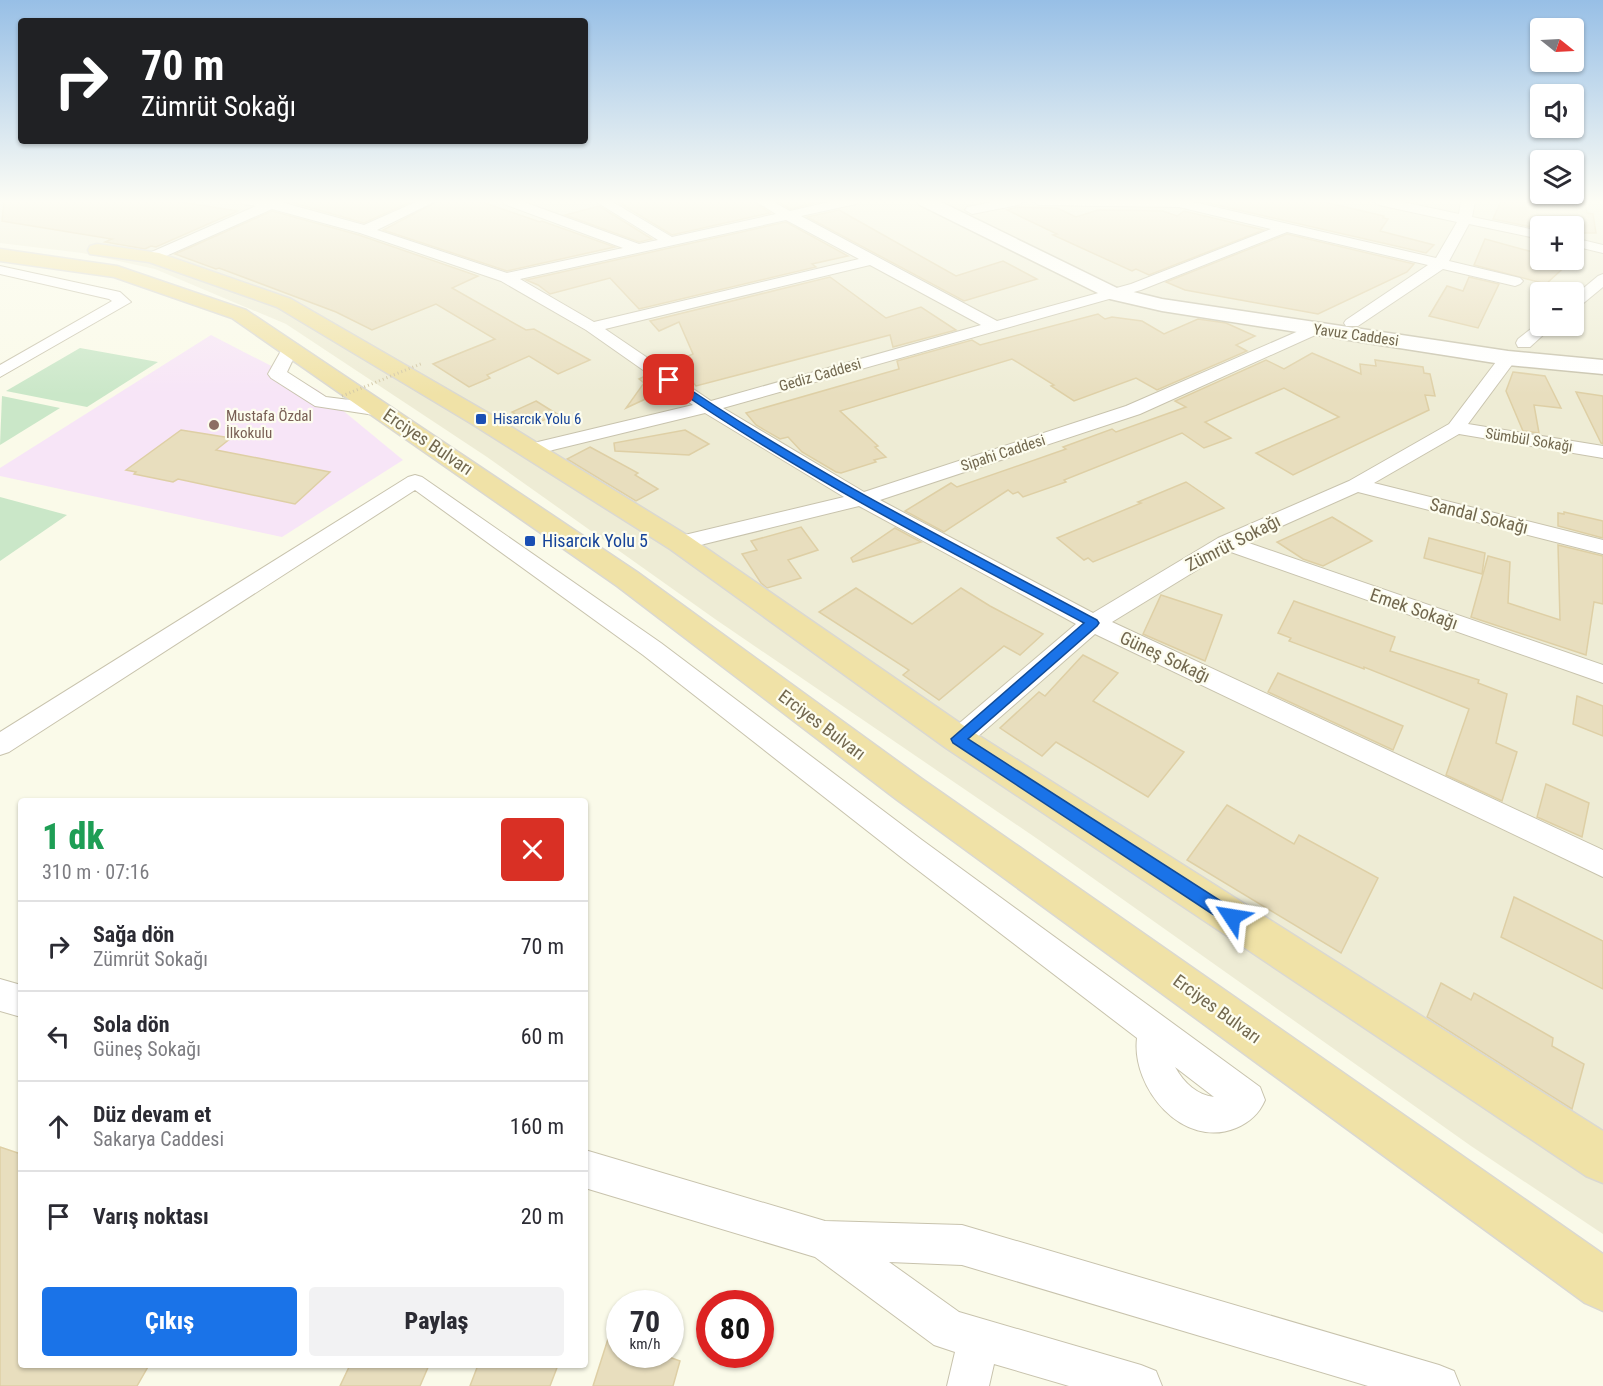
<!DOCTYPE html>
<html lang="tr">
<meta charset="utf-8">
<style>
:root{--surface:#fff;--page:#f2f2f3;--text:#2b2b33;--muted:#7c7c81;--line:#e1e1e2;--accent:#1a73e8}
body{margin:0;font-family:"Roboto Condensed",sans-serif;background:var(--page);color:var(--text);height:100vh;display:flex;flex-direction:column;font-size:22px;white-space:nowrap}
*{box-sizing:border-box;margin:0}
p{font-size:20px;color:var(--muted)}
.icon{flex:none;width:33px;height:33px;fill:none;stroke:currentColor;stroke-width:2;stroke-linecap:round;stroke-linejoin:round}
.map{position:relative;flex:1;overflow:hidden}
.side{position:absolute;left:18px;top:798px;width:570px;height:570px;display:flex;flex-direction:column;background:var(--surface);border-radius:6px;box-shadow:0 2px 4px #0004}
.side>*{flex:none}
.hud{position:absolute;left:18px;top:18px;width:570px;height:126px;border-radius:6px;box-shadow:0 2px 4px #0004;background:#202124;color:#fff;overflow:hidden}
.needle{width:39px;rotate:108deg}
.controls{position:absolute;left:1530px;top:18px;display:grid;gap:12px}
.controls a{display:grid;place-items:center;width:54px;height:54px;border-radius:6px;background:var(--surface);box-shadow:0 2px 4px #0004;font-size:30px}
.speed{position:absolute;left:606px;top:1290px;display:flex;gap:12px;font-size:30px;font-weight:700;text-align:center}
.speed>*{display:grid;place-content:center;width:78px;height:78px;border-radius:50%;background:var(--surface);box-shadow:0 2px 4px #0004;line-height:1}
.speed small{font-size:15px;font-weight:400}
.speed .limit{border:9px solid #d22;background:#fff;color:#111}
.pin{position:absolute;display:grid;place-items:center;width:51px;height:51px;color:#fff;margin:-26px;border-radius:12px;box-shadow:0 3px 9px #0006}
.me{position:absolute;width:66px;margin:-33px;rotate:303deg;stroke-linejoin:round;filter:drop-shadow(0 0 4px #0008)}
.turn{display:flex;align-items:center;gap:21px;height:126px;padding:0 24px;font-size:27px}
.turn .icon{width:78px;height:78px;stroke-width:2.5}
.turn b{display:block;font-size:42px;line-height:51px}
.round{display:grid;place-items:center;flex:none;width:63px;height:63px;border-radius:6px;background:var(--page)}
.summary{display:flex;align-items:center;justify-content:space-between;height:102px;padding:0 24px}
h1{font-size:36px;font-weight:800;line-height:45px;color:#1e9e55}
.cta{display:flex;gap:12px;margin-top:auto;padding:12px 24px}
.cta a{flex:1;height:69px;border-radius:6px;background:var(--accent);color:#fff;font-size:24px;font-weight:800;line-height:69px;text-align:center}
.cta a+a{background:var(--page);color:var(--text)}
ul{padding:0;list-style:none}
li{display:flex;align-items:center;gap:18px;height:90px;padding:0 24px;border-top:2px solid var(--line)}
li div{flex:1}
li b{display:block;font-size:22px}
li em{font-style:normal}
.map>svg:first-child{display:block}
.residential{fill:#eeecd5;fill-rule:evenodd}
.education{fill:#f7e5f7}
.green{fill:#cae7c8}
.building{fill:#e8debe;stroke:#decfa5;stroke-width:1.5}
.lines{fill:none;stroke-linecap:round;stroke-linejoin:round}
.minor-casing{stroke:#c8c3ad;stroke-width:2}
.tertiary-casing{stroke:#c8c3ad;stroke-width:3}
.trunk-casing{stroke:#dad8d1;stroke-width:3}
.minor{fill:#fff;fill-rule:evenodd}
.tertiary{fill:#fff;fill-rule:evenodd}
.trunk{fill:#f0e2a7;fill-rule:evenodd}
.path-bridge{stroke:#d2c7a6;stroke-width:3;stroke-dasharray:1 3;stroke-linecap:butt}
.route{fill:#1a73e8;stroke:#114b97;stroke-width:1.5}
.transit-dot{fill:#1a4fb4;stroke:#fdfdef;stroke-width:2}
.education-dot{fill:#8d6e63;stroke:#fdfdef;stroke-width:2}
.labels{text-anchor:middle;stroke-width:4.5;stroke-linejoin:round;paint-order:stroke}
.far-street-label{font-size:15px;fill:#72684f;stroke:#fdfdef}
.far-education-label{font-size:15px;fill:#785e54;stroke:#fdfdef;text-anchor:start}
.far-transit-label{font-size:15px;fill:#164399;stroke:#fdfdef;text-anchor:start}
.street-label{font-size:18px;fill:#72684f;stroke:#fdfdef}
.transit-label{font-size:18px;fill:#164399;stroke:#fdfdef;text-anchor:start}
</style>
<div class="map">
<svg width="1603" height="1386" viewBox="0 0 1603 1386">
<rect width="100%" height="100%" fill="#fafae9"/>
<path class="residential" d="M0,201H1603V1234L1471,1146L1039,840L715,619L487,457L286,324L155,269L82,253L0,243ZM1540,226H1574V260H1540ZM1540,292H1574V326H1540Z"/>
<polygon class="education" points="211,335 318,390 403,460 282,537 0,476 0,468"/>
<g class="green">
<polygon points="80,348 158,362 87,407 6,391"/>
<polygon points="2,396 60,408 0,445"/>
<polygon points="0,497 67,515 0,561"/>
</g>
<g class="building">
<polygon points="4,201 174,201 238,211 156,247 151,246 145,249 105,242 112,239 2,221"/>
<polygon points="293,201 413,201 364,223 290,202"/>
<polygon points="438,201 479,201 540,222 542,221 615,247 507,271 383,230"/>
<polygon points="616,201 753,201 770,213 672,235"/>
<polygon points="777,201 823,201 790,209"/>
<polygon points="1199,201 1320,201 1384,216 1383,218 1388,219 1380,231 1434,245 1426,253"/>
<polygon points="1501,201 1585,203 1587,213 1593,214 1596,233 1574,233 1574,226 1540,226 1540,229 1493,219"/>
<polygon points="599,206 652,239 639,242 565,215"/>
<polygon points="1018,207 1057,208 1076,217 1098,210 1163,211 1177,216 1184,211 1264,230 1149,275 1136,269 1132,271 1053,235 1057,234 1007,210"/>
<polygon points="839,210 956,276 1003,261 1037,279 964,301 807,217"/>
<polygon points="272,211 359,235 478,276 452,288 526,330 534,329 590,360 558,374 529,356 487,375 490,378 469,387 433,364 495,339 436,304 372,330 336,312 219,268 216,269 175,254"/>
<polygon points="786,222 848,256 812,264 816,267 639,309 610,278 550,294 538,285 526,280"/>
<polygon points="1287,234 1414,264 1407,272 1318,314 1185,290 1166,282"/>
<polygon points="1485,239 1540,254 1540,260 1560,260 1570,262 1546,284 1474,265"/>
<polygon points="830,277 886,318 921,307 956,330 893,347 890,335 696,386 690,379 685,381 665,367 693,354 679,322 659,331 650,321"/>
<polygon points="1469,277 1499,284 1478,328 1429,316 1447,286 1463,291"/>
<polygon points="1098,314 1105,319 1112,317 1142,321 1164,334 1198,319 1226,323 1255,336 1236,345 1247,351 1157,390 1136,378 1074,401 1051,386 1054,385 1012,359 840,411 878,446 875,447 886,457 874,460 876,462 841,473 836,472 802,452 788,437 780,439 756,425 746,413 899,369 897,361 972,340 980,345"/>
<polygon points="1312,353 1361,374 1360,364 1376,366 1375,360 1423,367 1424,373 1430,374 1435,396 1425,395 1429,410 1293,475 1256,453 1339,417 1284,388 1205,422 1231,438 1204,448 1182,433 1064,480 1066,482 1023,497 1018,492 1013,494 1008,490 944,532 905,511 951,483 957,487 1066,449 1063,447 1112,429 1116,432 1186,407 1175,401 1266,360 1284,369"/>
<polygon points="1513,372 1545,376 1561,408 1534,405 1539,433 1523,431 1506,391"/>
<polygon points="647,375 667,389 626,408 644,383 639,379"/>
<polygon points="1576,392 1603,396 1603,444 1601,443"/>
<polygon points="536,401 557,414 533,425 512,412"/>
<polygon points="181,430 231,438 216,450 330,472 295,504 178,479 173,482 134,474 136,472 126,470"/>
<polygon points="685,430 709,444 689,455 615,451 614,443"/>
<polygon points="590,447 638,473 635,475 658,489 636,501 567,459"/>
<polygon points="1186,482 1224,508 1093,562 1088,558 1084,560 1057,538 1141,503 1138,502"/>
<polygon points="1564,512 1603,521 1603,538 1558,526 1558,513 1564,514"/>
<polygon points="1332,517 1372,541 1323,566 1303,559 1277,542"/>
<polygon points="801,527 818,550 788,560 801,578 767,588 761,583 742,554 757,550 751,541"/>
<polygon points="895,528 921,542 853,562 851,558"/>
<polygon points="1429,538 1485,553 1482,574 1424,558"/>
<polygon points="1558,545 1603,556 1603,604 1594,602 1586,655 1471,617 1488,556 1510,562 1508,603 1560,620"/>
<polygon points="856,588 912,624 961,588 990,606 1043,634 1020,655 1004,646 939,700 903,675 909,670 819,612"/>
<polygon points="1161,595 1222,615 1205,661 1143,634"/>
<polygon points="1294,601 1395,637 1390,651 1479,680 1478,683 1507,694 1496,743 1517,752 1502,801 1446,775 1469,709 1364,667 1364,669 1289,641 1291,638 1278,633"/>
<polygon points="1083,655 1118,673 1093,701 1184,752 1148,797 1056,742 1042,756 1000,728 1039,692 1045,696"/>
<polygon points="1278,673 1403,726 1393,750 1268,692"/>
<polygon points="1577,696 1603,706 1603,736 1573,724"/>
<polygon points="1546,784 1589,803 1582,837 1537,817"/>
<polygon points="1227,805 1294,844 1299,835 1378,878 1341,953 1187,860"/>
<polygon points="1514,897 1603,941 1603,989 1501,937"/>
<polygon points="1441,983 1471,1000 1474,993 1553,1038 1552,1046 1584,1064 1572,1109 1427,1017"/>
<polygon points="0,1147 21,1154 21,1365 149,1365 137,1386 0,1386"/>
<polygon points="615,1317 620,1317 620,1354 661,1354 680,1361 673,1386 593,1386"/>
<polygon points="350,1365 429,1365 420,1386 340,1386"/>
<polygon points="478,1365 558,1365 550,1386 470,1386"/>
</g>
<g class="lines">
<defs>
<g id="minor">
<path d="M241,201H277L364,225L418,201H436L377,230L507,273L623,248L504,204L502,201H521L639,244L658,240L595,201H611L672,237L776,214L755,201H772L790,211L833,201H858L856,204L801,216L997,321L1131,284L1271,229L1179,207L1039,205L1032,201H1189L1436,258L1457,222L1379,205L1372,201H1398L1459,214L1461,201H1475L1472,217L1540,231V239L1469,224L1449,261L1520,278L1523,281L1520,284L1515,286L1443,269L1358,326H1346L1344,323L1346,320L1428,265L1287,232L1141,290L723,408L864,492L1126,406L1310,326H1322L1324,329L1322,332L1140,414L880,500L1093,613L1218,538L1349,481L1449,424L1502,354H1514L1517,358L1468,424L1603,446V458L1459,434L1374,483L1603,540V554L1358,492L1246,542L1603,665V683L1228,551L1112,622L1603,850V877L1095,634L967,746L958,749L949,746L945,739L949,732L1076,624L859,506L680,550L672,548L669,543L672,538L844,497L705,413L528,456L521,454L518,450L521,446L693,405L586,330L501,281L360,233L272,209L157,260H147L145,257L147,254L256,206L243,204ZM786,220L859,259L594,322L520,279ZM870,265L981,325L711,401L605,329Z"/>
<polygon points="998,201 1025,201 1018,205 972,214 965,210 967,207"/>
<polygon points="1574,238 1603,245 1603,253 1574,246"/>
<polygon points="0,266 120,292 131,302 0,377 0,365 112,301 109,299 0,274"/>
<polygon points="1603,274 1603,287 1580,306 1574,308 1574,296 1598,276"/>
<polygon points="1540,322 1540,326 1553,326 1530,347 1518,347 1516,343 1518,339"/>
<polygon points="290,344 296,345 298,349 287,372 326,397 381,404 388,406 390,410 388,414 381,416 315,406 271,378 268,374 282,349 284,345"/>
<path d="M415,475L422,477L661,643L922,840L1260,1087L1265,1100C1259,1114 1250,1122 1236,1128C1183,1150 1131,1088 1137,1038L902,858L643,655L415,490L9,752L0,755V732L408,477ZM1175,1067L1214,1097C1197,1095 1184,1083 1175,1067Z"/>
<polygon points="0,979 21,985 21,1017 0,1011"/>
<polygon points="585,1150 825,1221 962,1225 1439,1365 1454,1371 1460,1386 1368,1386 962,1265 889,1262 959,1312 1141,1365 1156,1371 1162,1386 1069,1386 994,1364 989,1386 947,1386 955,1352 934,1345 815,1257 585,1188"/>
</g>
<polygon id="tertiary" points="917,201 939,201 1117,288 1162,299 1508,351 1603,360 1603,374 1508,365 1162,311 1110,299 920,205"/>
<g id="trunk">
<polygon points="97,244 159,253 291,299 490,414 690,537 970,730 1603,1131 1603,1183 1586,1176 946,748 670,549 472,424 277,307 149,262 90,254 88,250 90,246"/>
<polygon points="0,249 117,266 246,310 637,572 922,779 1603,1254 1603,1311 1585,1303 896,799 617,586 232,318 114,277 0,261"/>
</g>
</defs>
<use href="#minor" class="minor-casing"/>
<use href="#tertiary" class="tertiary-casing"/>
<use href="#trunk" class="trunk-casing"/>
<use href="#minor" class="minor"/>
<use href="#tertiary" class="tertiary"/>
<use href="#trunk" class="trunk"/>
<polyline class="path-bridge" points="342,396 423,363"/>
</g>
<linearGradient id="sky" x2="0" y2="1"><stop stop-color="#97bfe6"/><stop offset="0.51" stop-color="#fdfdf5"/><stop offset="1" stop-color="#fdfdf5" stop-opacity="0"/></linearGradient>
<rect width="1603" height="395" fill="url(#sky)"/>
<path class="route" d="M666,378H673C807,470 954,543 1097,620L1099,623L1097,626L968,739L1238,912L1240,917L1238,923L1232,925L1226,923L953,743L951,739L1084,623C942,547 798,474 666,382Z"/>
<g class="transit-dot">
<rect x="475" y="413" width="12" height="12" rx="3"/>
<rect x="524" y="535" width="12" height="12" rx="3"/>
</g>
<circle class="education-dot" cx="214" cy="425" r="6"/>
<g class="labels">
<g class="far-street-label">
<text transform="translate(1356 335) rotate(8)" y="5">Yavuz Caddesi</text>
<text transform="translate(820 375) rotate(-16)" y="5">Gediz Caddesi</text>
<text transform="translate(1529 440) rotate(9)" y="5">Sümbül Sokağı</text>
<text transform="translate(1003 453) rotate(-18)" y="5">Sipahi Caddesi</text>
</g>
<g class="far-education-label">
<text x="226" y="421">Mustafa Özdal<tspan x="226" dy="17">İlkokulu</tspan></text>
</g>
<g class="far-transit-label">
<text x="493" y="424">Hisarcık Yolu 6</text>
</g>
<g class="street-label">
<text transform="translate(428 442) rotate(34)" y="6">Erciyes Bulvarı</text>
<text transform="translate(1479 516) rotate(14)" y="6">Sandal Sokağı</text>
<text transform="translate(1233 543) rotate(-27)" y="6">Zümrüt Sokağı</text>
<text transform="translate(1414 609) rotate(19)" y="6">Emek Sokağı</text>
<text transform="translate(1165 657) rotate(25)" y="6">Güneş Sokağı</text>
<text transform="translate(822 725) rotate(37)" y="6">Erciyes Bulvarı</text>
<text transform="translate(1217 1009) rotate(36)" y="6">Erciyes Bulvarı</text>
</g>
<g class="transit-label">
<text x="542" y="547">Hisarcık Yolu 5</text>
</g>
</g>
</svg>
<div class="controls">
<a><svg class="needle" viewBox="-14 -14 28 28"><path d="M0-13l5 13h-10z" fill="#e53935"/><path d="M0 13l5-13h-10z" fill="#7c7c81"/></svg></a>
<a><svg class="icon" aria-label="sound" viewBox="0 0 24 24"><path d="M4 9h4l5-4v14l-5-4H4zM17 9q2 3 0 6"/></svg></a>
<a><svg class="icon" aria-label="layers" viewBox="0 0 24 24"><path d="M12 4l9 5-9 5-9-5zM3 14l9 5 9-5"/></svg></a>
<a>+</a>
<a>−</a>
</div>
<div class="speed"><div>70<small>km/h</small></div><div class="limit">80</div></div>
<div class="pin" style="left:669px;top:380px;background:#d93025"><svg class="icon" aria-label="arrive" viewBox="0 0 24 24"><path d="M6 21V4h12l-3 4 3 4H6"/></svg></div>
<svg class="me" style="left:1232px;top:917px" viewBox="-20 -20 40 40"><path d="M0-17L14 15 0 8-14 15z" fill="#1a73e8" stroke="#fff" stroke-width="4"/></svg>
<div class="hud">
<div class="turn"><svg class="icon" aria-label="right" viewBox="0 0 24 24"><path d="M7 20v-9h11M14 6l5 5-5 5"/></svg><div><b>70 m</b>Zümrüt Sokağı</div></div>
</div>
<section class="side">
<div class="summary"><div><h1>1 dk</h1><p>310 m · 07:16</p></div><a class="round" style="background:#d93025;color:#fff"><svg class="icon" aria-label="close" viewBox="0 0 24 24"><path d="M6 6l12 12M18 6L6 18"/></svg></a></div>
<ul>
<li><svg class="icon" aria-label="right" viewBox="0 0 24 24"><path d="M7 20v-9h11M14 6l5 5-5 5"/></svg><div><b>Sağa dön</b><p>Zümrüt Sokağı</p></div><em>70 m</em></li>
<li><svg class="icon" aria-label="left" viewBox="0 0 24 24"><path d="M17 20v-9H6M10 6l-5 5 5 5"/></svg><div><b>Sola dön</b><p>Güneş Sokağı</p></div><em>60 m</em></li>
<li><svg class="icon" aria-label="ahead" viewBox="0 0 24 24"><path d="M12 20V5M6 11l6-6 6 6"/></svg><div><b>Düz devam et</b><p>Sakarya Caddesi</p></div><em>160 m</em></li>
<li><svg class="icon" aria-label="arrive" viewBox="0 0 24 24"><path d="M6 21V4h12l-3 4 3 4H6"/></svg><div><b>Varış noktası</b></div><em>20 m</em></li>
</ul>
<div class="cta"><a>Çıkış</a><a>Paylaş</a></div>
</section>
</div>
